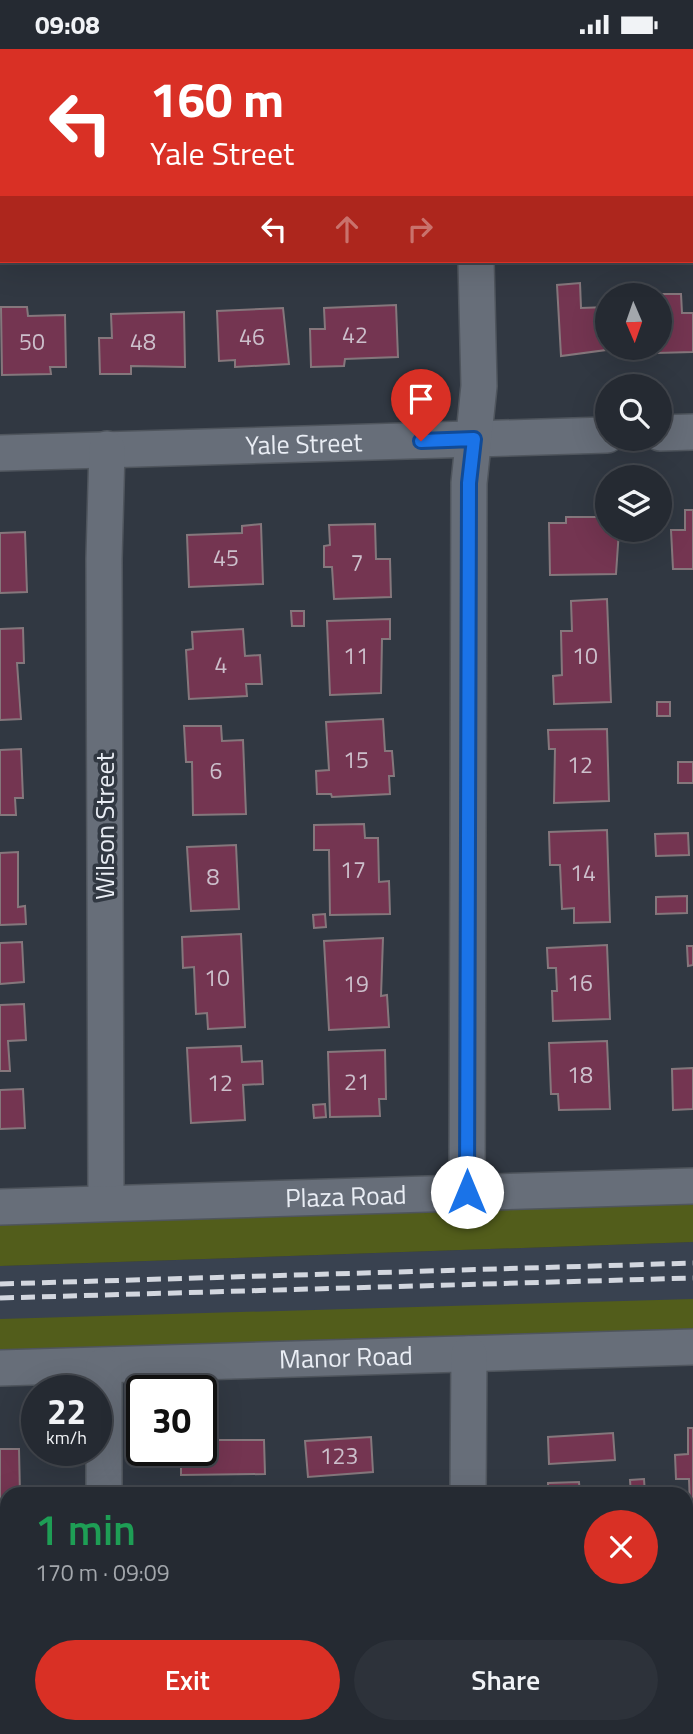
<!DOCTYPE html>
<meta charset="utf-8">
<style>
:root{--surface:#252a32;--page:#2d323a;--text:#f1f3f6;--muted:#a3a7ac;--line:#42464d;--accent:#d93025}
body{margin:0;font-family:"Titillium Web",sans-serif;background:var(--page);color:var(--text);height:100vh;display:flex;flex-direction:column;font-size:26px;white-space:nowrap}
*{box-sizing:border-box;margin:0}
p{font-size:23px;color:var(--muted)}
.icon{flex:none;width:38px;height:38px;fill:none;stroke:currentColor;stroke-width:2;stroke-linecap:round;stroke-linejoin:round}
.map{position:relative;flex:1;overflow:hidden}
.side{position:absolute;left:0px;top:1438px;width:693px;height:247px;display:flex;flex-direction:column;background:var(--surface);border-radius:21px 21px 0 0;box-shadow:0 7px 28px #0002,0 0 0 2px var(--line)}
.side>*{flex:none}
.hud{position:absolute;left:0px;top:0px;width:693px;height:214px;box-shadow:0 7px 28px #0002,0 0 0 2px var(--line);background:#d93025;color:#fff;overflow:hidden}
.needle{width:46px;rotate:178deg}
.tools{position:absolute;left:595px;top:234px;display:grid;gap:14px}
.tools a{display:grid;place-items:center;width:77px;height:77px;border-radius:50%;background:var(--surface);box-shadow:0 7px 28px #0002,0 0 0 2px var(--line);font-size:35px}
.speed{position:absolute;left:21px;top:1326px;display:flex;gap:14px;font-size:35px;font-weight:700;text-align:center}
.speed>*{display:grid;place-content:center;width:91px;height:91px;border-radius:50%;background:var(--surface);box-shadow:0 7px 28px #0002,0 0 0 2px var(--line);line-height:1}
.speed small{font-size:18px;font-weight:400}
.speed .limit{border:4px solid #111;border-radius:10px;background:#fff;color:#111}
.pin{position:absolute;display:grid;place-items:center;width:60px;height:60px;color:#fff;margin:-72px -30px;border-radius:50% 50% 50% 0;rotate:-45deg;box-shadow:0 0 7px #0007}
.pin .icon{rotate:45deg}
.me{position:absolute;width:77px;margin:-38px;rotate:0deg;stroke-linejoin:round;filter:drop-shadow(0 0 5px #0008)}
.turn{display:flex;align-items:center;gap:24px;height:147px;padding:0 35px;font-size:32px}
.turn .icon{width:91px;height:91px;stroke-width:2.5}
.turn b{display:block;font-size:49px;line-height:60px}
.lanes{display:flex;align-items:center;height:66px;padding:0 35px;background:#0003;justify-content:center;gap:35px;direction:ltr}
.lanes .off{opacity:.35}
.round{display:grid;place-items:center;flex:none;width:74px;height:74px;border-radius:37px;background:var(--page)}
.headline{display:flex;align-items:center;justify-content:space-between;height:119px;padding:0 35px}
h1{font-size:42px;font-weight:600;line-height:52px;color:#1e9e55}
.primary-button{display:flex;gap:14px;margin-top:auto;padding:14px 35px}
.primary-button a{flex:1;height:80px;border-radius:42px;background:var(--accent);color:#fff;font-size:28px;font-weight:600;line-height:80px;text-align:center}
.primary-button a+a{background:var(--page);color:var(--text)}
.status{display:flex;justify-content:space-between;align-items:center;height:49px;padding:0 35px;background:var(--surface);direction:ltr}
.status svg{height:19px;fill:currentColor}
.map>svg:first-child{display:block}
.built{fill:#394250}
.green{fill:#525d1b}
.building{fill:#743551;stroke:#85777c;stroke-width:2}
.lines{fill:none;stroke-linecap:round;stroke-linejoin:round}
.minor-casing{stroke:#4f555d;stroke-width:38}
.minor{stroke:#676e79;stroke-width:35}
.rail{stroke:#d3d7df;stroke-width:5;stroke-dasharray:14 7;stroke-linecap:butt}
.route-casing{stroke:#114b97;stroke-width:18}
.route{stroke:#1a73e8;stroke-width:12}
.labels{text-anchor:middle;stroke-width:7;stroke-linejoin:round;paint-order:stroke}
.number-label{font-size:23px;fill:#ccbfcb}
.street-label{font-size:26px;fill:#e9edf4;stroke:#313842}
</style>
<div class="status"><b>09:08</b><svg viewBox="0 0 49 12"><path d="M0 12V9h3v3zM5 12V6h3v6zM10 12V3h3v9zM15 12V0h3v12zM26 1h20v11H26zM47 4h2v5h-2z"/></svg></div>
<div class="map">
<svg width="693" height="1685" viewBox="0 0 693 1685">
<rect width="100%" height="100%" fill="#313842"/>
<polygon class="built" points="693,1193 693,1254 0,1275 0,1217"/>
<g class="green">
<polygon points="693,1139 693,1193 0,1217 0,1166"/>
<polygon points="693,1250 693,1294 0,1316 0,1270"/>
</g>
<g class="building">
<polygon points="580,234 581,259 607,258 607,299 634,299 634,304 614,306 614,300 561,307 557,236"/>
<polygon points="654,245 681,245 682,264 693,264 693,303 656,304 656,299 660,299 660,247"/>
<polygon points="396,256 398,308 345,310 344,317 311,318 310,280 325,280 324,259"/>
<polygon points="1,258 27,258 28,267 65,266 66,318 50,318 51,325 2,326"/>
<polygon points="283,259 289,315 235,318 235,311 219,312 217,262"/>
<polygon points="184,263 185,318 131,317 131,325 100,325 99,289 112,289 111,265"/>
<polygon points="685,461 693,461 693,520 673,520 671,481 685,481"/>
<polygon points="566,468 607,468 607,481 619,481 616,525 550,526 549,474 566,474"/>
<polygon points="261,475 263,535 189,538 187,486 242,484 242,477"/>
<polygon points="375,475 376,510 390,510 391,548 334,550 332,518 324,518 324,497 330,496 329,476"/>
<polygon points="25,483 27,543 0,544 0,484"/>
<polygon points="607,550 611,653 554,655 553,627 562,626 561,582 572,582 571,552"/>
<polygon points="291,562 304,562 304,577 292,577"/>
<polygon points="390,570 390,590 382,590 381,644 330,646 327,572"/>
<polygon points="23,579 24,614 17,614 21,670 0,671 0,580"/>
<polygon points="243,580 245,607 260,606 262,635 246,635 247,647 189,650 186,601 193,600 192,583"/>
<rect x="657" y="653" width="13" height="14"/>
<polygon points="383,670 385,702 392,702 394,727 389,727 390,745 332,748 331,745 317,745 316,722 329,721 326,673"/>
<polygon points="184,677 221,677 222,692 243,691 246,765 193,766 192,713 186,713"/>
<polygon points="607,680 609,752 554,754 555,700 549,700 548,681"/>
<polygon points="21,700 23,749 15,749 16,766 0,766 0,701"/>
<rect x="678" y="713" width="15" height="21"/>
<polygon points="364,775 365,789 378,789 379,833 389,832 390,865 330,866 329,801 314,801 314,776"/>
<polygon points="607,781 610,873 574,874 574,859 562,860 560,816 550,816 549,783"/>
<polygon points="688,784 689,806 656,807 655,785"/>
<polygon points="236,796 239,860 191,862 187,798"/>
<polygon points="18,803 18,858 25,857 26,875 0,876 0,804"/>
<polygon points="687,847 687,864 656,865 656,848"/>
<polygon points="325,865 326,878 314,879 313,866"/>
<polygon points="241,885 245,978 208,980 207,964 196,965 194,918 183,919 182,888"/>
<polygon points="383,889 381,947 387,946 389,978 329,981 324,892"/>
<polygon points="22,893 24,933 0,935 0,894"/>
<polygon points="607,896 610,970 553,972 552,942 557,942 556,919 548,919 547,899"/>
<polygon points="687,897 693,897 693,916 688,917"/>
<polygon points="24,955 26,991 8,992 10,1022 0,1022 0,956"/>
<polygon points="607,992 610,1060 559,1061 558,1045 551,1045 549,994"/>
<polygon points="241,997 242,1013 262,1012 263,1035 243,1036 245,1071 191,1074 187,999"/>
<polygon points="385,1001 386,1050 379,1050 380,1067 330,1068 328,1003"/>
<polygon points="693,1019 693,1060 673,1061 672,1020"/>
<polygon points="23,1040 25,1079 0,1080 0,1041"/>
<polygon points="325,1055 326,1068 314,1069 313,1056"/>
<polygon points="688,1379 693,1379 693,1457 690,1457 689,1430 676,1430 675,1406 688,1405"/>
<polygon points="613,1384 615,1411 549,1415 548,1388"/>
<polygon points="371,1388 373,1423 308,1428 305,1392"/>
<polygon points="201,1391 264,1391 265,1425 181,1426 181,1402 201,1402"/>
<polygon points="0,1400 19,1400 20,1446 7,1446 7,1484 0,1484"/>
<polygon points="644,1430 645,1445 631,1446 630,1431"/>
<polygon points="579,1433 580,1446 548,1446 548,1434"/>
<rect x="0" y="1504" width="7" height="43"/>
<polygon points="688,1591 693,1591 693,1669 690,1669 690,1642 686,1642"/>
<polygon points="0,1604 7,1604 7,1678 11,1678 11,1682 0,1682"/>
<polygon points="249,1678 249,1685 181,1685 180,1679"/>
<polygon points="335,1678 377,1678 378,1683 335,1684"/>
<rect x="576" y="1678" width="24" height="7"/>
</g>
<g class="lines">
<defs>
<g id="minor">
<polyline points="691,18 693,18"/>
<polyline points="0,40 2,40"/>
<polyline points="660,384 693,383"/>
<path id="s1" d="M0,404L607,386"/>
<polyline points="467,1143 469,434 479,337 476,212"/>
<polyline points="106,1154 104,510 107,400"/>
<path id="s2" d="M0,1158L693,1137"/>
<path id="s3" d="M0,1319L693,1298"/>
<polyline points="104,1446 104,1317"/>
<polyline points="468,1446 469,1305"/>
<polyline points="103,1685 103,1678"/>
<polyline points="468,1685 468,1678"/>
</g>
</defs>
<use href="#minor" class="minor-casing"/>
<use href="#minor" class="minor"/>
<g class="rail">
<polyline points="0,1235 693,1214"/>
<polyline points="0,1249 693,1229"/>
</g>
</g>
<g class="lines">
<defs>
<polyline id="route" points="421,392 474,390 469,434 467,1143"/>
</defs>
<use href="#route" class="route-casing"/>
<use href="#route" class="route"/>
</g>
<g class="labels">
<g class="number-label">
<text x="355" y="294">42</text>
<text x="252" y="296">46</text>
<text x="32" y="301">50</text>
<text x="143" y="301">48</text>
<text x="226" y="517">45</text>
<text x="357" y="522">7</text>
<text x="356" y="615">11</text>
<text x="585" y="615">10</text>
<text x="221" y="624">4</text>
<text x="356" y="719">15</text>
<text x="580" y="724">12</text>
<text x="216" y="730">6</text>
<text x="353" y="829">17</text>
<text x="583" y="832">14</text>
<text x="213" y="836">8</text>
<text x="217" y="937">10</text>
<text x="580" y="942">16</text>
<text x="356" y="943">19</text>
<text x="580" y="1034">18</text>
<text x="357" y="1041">21</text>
<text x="220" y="1042">12</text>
<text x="339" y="1415">123</text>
</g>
<g class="street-label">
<text dy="9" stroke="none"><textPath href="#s1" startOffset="304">Yale Street</textPath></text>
<text transform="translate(105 777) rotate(-90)" y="9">Wilson Street</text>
<text dy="9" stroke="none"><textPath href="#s2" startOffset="346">Plaza Road</textPath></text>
<text dy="9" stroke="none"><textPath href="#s3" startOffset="346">Manor Road</textPath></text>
</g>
</g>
</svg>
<div class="tools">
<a><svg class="needle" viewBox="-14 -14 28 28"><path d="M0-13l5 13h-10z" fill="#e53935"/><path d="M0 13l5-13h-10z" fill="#a3a7ac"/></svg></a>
<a><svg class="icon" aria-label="search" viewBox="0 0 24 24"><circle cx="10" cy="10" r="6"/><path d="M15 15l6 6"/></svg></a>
<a><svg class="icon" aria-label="layers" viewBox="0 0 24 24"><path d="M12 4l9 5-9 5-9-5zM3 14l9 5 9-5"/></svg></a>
</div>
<div class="speed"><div>22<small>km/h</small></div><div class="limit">30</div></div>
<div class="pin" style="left:421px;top:392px;background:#d93025"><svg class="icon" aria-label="arrive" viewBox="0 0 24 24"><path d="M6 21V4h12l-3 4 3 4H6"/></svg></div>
<svg class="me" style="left:467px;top:1143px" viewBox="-20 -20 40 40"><circle r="19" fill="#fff"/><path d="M0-13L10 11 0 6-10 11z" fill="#1a73e8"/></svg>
<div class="hud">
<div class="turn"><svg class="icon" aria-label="left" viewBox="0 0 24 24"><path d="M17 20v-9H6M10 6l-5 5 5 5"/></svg><div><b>160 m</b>Yale Street</div></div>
<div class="lanes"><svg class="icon" aria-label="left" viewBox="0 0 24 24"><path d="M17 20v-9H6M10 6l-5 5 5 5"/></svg><svg class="icon off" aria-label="ahead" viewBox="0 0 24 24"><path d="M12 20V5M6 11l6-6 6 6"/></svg><svg class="icon off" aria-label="right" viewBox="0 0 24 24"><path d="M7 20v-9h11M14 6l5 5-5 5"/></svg></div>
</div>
<section class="side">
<div class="headline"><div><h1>1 min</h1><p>170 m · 09:09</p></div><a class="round" style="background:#d93025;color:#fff"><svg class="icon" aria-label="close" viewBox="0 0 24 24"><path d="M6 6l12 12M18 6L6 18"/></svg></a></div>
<div class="primary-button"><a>Exit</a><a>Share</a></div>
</section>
</div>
